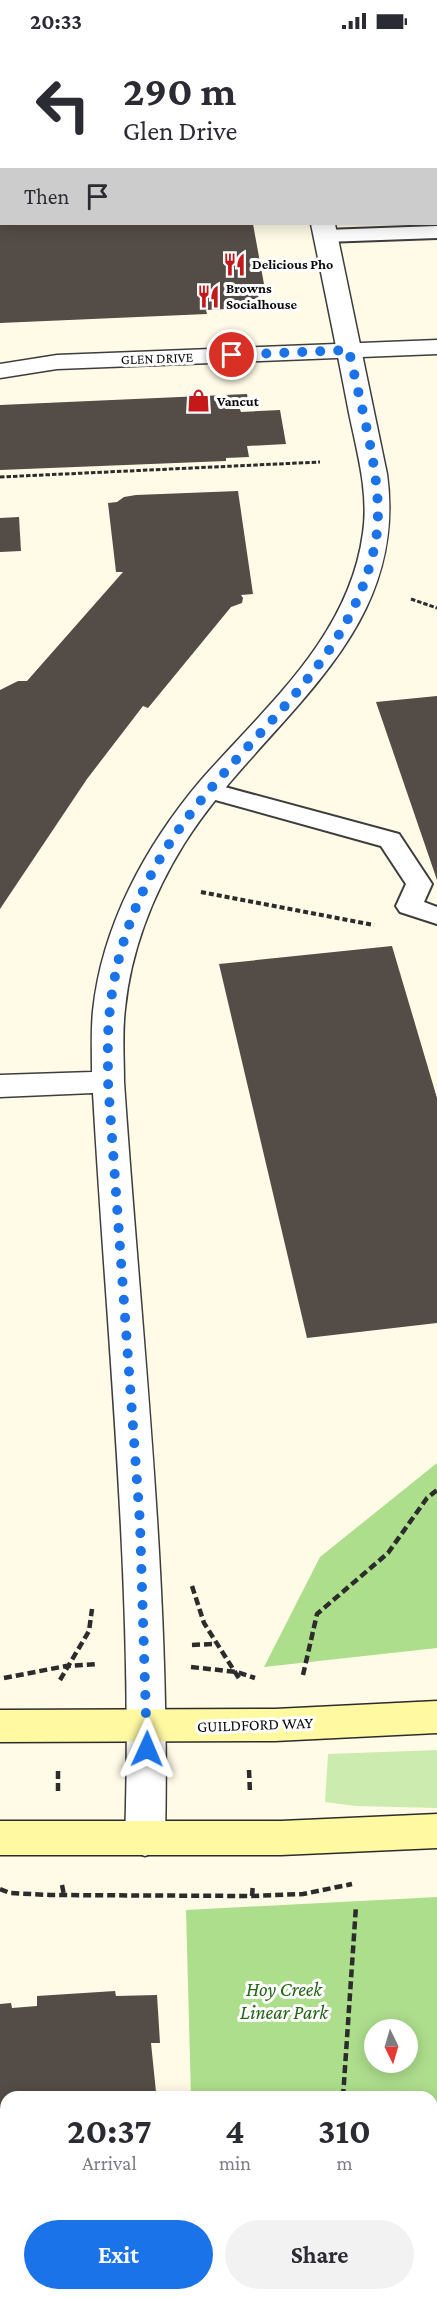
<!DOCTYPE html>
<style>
:root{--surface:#fff;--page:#f2f2f3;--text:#2b2b33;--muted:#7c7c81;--accent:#1a73e8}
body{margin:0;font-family:"Crimson Pro",serif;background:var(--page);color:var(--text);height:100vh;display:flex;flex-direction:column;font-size:22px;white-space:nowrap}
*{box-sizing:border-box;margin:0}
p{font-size:20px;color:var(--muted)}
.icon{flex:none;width:33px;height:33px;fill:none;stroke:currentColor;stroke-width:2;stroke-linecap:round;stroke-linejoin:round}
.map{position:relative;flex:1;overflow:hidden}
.drawer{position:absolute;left:0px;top:2049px;width:438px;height:210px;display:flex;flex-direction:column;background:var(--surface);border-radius:18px 18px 0 0;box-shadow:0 3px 15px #0003}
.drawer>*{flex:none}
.top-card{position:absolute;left:0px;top:0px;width:438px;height:183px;box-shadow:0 3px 15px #0003;background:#fff;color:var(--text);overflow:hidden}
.needle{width:39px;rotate:175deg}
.buttons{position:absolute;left:364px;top:1977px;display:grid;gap:12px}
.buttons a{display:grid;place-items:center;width:54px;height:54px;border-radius:50%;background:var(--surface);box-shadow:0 3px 15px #0003;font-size:30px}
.pin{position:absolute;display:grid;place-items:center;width:51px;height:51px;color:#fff;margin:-26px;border:3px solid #fff;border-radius:50%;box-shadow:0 2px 6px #0007}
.me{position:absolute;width:66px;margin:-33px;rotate:1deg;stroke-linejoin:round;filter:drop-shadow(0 0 4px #0008)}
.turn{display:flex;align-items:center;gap:21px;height:126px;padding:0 24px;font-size:27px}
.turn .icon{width:78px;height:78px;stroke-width:2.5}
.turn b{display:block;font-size:42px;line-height:51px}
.then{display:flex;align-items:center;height:57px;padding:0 24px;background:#0003;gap:12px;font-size:22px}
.eta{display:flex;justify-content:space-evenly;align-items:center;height:102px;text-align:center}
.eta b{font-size:36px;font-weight:700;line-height:42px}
.action{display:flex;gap:12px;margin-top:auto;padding:12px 24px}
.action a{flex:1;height:69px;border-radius:36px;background:var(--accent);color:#fff;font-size:24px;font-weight:700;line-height:69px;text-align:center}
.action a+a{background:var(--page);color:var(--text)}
.status{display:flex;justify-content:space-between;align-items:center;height:42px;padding:0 30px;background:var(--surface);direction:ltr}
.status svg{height:16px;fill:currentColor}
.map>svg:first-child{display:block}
.green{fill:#cbecae}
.forest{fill:#adde8c;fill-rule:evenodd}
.building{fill:#544c46}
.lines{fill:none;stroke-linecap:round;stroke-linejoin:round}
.service-casing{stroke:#3d3d3d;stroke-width:4}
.minor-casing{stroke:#3d3d3d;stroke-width:3}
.tertiary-casing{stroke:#3d3d3d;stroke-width:3}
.secondary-casing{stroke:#2c2c2c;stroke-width:3}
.path-far2{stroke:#2c2c2c;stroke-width:3;stroke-dasharray:4.5 2;stroke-linecap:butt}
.path-far1{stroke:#2c2c2c;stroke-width:4;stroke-dasharray:5 3;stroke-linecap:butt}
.path{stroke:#2c2c2c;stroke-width:4.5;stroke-dasharray:8 4;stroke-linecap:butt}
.service{fill:#fff;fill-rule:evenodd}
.minor{fill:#fff;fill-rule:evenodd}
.tertiary{fill:#fff;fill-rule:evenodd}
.secondary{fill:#fff9a2;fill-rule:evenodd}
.route{stroke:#1a73e8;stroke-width:10;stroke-dasharray:0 18}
.labels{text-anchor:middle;stroke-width:6;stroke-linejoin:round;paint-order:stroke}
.far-poi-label{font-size:14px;font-weight:bold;fill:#0a0a0a;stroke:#fff;text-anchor:start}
.far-street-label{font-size:14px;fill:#0a0a0a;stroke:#fff}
.street-label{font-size:16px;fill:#0a0a0a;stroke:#fff}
.near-park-label{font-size:20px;font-style:italic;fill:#236616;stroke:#fff}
</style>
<div class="status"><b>20:33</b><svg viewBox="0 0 49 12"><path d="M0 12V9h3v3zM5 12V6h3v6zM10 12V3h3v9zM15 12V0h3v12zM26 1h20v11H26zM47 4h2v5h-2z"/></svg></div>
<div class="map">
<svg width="437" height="2259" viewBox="0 0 437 2259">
<rect width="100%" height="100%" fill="#fffbe7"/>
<polygon class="green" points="437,1708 437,1766 356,1764 325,1760 328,1712"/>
<g class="forest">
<polygon points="437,1421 437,1606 264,1625 320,1515"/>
<path d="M437,1855V2259H0V2217L6,2215V2253H432V2055H191L186,1868ZM375,1988H408V2020H375Z"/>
</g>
<g class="building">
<polygon points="0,182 253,182 266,253 258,253 259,257 246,257 247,266 206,268 207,272 0,281"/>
<polygon points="247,352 249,364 239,365 241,370 280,368 286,402 247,404 249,415 226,416 226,419 0,428 0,363"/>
<polygon points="238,449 253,552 241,553 243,556 242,561 231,565 148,666 143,664 87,737 0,867 0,648 18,639 27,639 123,530 116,530 108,461 117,460 124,455 136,453"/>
<polygon points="19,475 21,509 0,510 0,476"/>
<polygon points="437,654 437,838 376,660"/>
<polygon points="392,904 437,1056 437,1281 307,1296 219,922"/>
<polygon points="115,1949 116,1954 157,1953 160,2001 151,2001 156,2050 150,2050 151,2055 6,2055 6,2139 0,2140 0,1962 11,1961 12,1966 37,1964 37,1954"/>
</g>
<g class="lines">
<defs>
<g id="service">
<polygon points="437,184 437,196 325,200 318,198 315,194 318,190 325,188"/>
<polygon points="210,741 399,792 432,842 424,860 437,865 437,882 400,870 396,864 406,842 381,804 201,754 197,749 201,744"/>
</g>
<g id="minor">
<rect x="436" y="10" width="1" height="12"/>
<rect x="0" y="25" width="2" height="12"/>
<path d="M311,182H335L387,432C410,599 261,679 184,802C153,852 131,908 125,967C122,991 124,1016 124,1040C141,1292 171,1544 165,1797L159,1809L145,1814L131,1809L125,1797C134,1548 107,1300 93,1051L0,1055V1033L92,1030C92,1010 91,989 93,969C102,883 146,803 201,738C266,664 349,595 363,491C369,451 357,410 349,371C337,308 324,245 311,182Z"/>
</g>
<polygon id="tertiary" points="437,298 437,312 57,327 0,336 0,322 57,313"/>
<g id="secondary">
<polygon points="437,1659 437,1691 275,1699 0,1700 0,1668 275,1667"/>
<polygon points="437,1772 437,1806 281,1813 0,1813 0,1779 281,1779"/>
</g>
</defs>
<use href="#service" class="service-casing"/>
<use href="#minor" class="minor-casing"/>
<use href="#tertiary" class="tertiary-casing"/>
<use href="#secondary" class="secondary-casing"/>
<g class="path-far2">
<polyline points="0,435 320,420"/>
<polyline points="411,557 437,566"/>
</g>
<polyline class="path-far1" points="201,850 374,883"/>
<g class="path">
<polyline points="192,1544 204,1581 240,1638"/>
<polyline points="192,1603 212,1602"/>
<polyline points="191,1625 237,1630 255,1636"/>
<polyline points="303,1633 317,1572 388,1511 427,1456 437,1448"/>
<polyline points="4,1636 66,1624 97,1622"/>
<polyline points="60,1638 89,1589 92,1567"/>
<polyline points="249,1728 250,1751"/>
<polyline points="58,1729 58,1751"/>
<polyline points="62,1843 64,1853"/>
<polyline points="0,1847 10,1851 50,1853 252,1854 303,1852 352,1842"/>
<polyline points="252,1854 253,1842"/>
<polyline points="343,2055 356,1864"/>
<polyline points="138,2259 146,2253"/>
</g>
<use href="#service" class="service"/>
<use href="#minor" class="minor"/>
<use href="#tertiary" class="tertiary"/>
<use href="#secondary" class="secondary"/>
</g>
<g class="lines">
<path class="route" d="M147,1707L140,1481L108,1040C108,1015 107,991 110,967C117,899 144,834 185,779C254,685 354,619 376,497C385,441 360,364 349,308L232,313"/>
</g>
<defs>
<symbol id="restaurant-bare" viewBox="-9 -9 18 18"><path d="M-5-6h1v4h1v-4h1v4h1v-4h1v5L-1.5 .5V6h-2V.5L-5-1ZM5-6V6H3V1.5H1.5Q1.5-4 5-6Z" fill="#c51818" stroke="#fff" stroke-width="2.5" paint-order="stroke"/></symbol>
<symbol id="shop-bare" viewBox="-9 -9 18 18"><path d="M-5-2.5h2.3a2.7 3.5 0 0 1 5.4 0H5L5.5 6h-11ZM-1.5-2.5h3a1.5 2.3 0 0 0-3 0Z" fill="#c51818" stroke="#fff" stroke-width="2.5" paint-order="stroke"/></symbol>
</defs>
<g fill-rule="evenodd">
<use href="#restaurant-bare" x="218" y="206" width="33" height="33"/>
<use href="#restaurant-bare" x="192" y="238" width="33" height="33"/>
<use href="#shop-bare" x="182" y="342" width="33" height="33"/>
</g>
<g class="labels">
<g class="far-poi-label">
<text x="252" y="227">Delicious Pho</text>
<text x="226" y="251">Browns<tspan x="226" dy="16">Socialhouse</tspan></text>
<text x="217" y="364">Vancut</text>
</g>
<g class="far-street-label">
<text transform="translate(157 316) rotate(-2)" y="5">GLEN DRIVE</text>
</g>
<g class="street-label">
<text transform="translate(255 1682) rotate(-2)" y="6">GUILDFORD WAY</text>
</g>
<g class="near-park-label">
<text x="284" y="1954">Hoy Creek<tspan x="284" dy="23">Linear Park</tspan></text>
</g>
</g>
</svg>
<div class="buttons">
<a><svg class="needle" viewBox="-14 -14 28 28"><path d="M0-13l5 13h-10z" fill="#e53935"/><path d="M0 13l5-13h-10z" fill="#7c7c81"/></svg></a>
</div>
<div class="pin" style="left:232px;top:313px;background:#d93025"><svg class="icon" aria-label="arrive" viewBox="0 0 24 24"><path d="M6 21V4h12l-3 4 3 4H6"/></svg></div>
<svg class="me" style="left:147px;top:1707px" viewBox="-20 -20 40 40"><path d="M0-17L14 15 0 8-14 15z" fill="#1a73e8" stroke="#fff" stroke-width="4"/></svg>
<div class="top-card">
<div class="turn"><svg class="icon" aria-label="left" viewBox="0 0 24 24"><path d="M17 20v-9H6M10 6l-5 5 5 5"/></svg><div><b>290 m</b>Glen Drive</div></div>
<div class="then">Then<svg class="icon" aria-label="arrive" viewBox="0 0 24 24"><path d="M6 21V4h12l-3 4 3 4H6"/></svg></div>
</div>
<section class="drawer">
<div class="eta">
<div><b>20:37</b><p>Arrival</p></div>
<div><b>4</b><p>min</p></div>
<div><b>310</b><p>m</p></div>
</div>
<div class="action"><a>Exit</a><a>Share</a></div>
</section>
</div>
